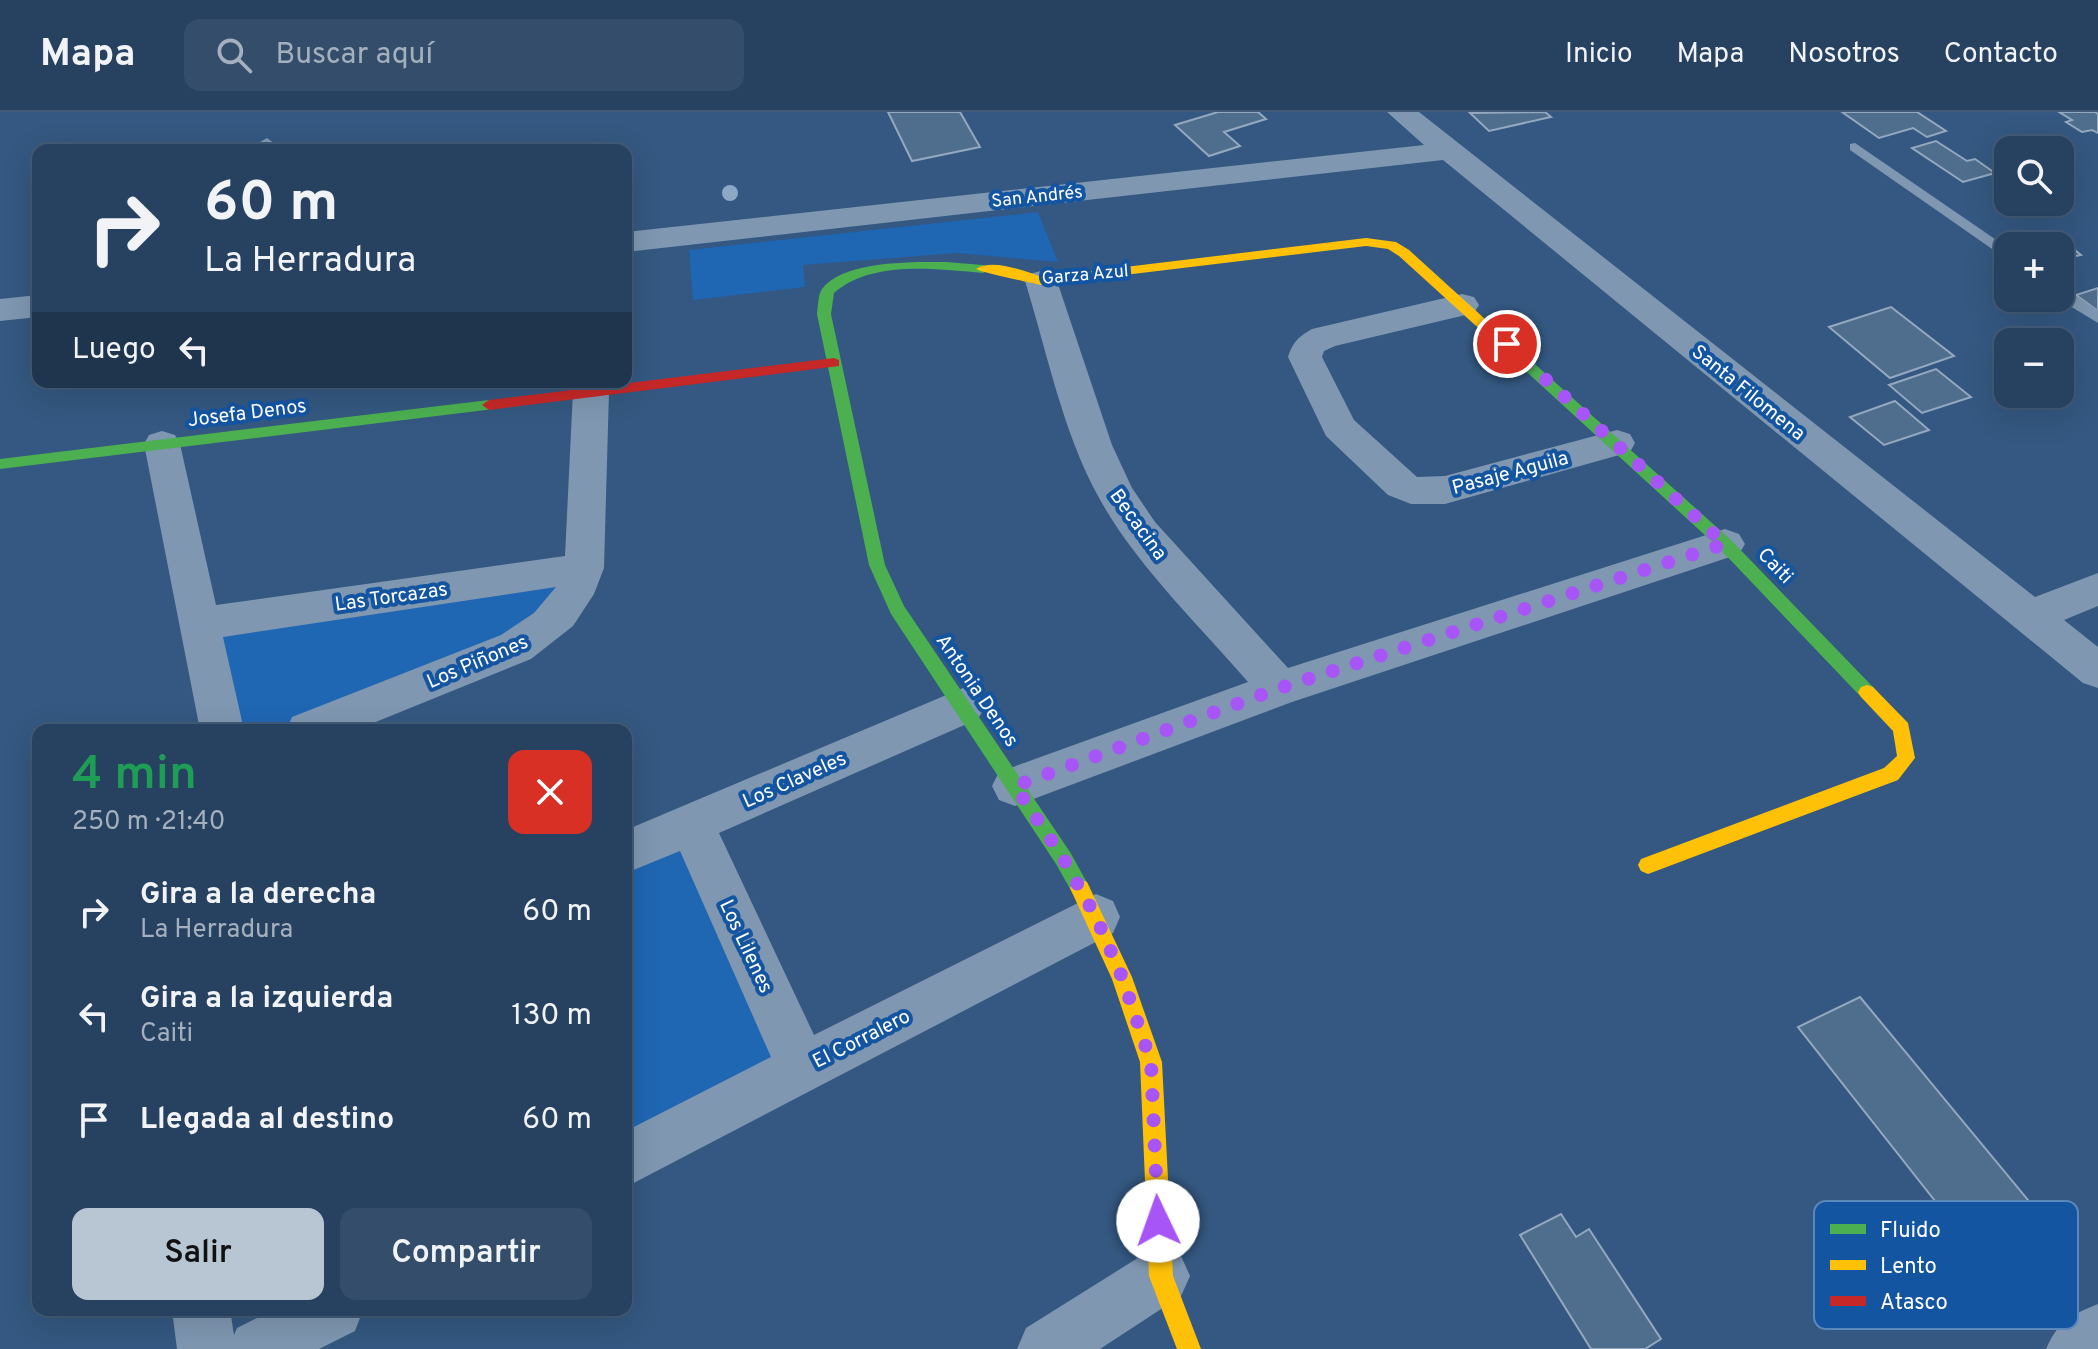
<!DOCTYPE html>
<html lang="es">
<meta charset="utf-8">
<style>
:root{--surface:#274261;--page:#334d6a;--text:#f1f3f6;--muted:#a4b0bd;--line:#435b76;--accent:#b8c5d3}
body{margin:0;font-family:Overpass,sans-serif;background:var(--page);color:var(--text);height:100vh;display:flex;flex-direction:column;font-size:30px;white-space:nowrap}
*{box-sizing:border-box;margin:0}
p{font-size:26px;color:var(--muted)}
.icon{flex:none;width:44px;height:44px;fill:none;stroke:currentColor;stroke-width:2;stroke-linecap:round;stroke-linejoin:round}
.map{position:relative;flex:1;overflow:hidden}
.details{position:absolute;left:32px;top:612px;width:600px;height:592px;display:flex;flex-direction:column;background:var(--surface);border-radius:16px;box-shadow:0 8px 32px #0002,0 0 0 2px var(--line)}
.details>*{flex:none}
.banner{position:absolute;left:32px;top:32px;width:600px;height:244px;border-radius:16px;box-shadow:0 8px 32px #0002,0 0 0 2px var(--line);background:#274261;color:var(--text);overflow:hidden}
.controls{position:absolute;left:1994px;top:24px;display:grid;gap:16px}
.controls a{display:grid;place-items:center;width:80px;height:80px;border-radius:16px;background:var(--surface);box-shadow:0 8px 32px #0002,0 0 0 2px var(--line);font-size:40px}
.pin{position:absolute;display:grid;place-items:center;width:68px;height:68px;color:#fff;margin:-34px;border:4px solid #fff;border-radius:50%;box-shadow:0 2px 8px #0007}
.me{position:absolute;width:88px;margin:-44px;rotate:357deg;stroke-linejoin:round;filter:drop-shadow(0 0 6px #0008)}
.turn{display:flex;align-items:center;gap:28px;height:168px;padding:0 40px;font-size:36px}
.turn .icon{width:104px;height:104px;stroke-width:2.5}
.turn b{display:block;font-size:56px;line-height:68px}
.then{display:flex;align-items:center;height:76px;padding:0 40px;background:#0003;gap:16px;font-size:30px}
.round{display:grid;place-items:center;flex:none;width:84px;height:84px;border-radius:16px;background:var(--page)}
.headline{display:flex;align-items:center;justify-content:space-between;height:136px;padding:0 40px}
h1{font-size:48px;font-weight:600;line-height:60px;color:#1e9e55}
.cta{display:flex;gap:16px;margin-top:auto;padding:16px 40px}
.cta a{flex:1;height:92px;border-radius:16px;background:var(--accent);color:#111;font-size:32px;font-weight:600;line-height:92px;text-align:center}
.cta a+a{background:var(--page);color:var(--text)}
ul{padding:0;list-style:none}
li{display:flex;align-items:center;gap:24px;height:104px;padding:0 40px}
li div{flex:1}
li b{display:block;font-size:30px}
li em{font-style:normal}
header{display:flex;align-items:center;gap:48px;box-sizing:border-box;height:112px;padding:0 40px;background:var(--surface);border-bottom:2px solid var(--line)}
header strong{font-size:38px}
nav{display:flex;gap:44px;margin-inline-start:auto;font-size:28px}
.search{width:560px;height:72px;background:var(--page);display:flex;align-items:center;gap:20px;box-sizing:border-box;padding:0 28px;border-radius:16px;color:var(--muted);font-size:30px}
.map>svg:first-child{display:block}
.green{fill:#1f66b3}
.building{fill:#4f6d8d;stroke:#94a8bf;stroke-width:2}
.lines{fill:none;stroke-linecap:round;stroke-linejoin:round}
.lane{fill:#7f97b1;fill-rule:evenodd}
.street{fill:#7f97b1;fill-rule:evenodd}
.fast{fill:#4caf50;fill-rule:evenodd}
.slow{fill:#ffc107;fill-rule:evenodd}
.jam{fill:#c62828;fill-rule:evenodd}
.tree{fill:#8da8c6}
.route{stroke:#a855f7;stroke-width:14;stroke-dasharray:0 25.2}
.labels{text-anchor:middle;stroke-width:8;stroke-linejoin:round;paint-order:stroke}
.far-street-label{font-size:18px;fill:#fff;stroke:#1455a1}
.street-label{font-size:20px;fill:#fff;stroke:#1455a1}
.key{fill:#1455a1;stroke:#5a88bd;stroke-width:2}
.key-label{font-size:22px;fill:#fff}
</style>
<header>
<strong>Mapa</strong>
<div class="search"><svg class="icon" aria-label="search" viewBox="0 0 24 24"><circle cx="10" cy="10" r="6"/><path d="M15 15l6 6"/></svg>Buscar aquí</div>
<nav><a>Inicio</a><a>Mapa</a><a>Nosotros</a><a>Contacto</a></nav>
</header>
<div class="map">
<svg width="2098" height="1237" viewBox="0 0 2098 1237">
<rect width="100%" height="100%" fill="#345881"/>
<g class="green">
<polygon points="1038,100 1058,150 957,141 803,153 805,175 693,188 689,138"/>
<polygon points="572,464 545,508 287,618 237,618 217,531 223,524"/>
<polygon points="683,731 775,947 626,1023 626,756"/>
</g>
<g class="building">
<polygon points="888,0 960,0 980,35 912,49"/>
<polygon points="1218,0 1258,0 1266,7 1224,20 1240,34 1209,44 1175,13"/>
<polygon points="1545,0 1551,5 1489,19 1470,1"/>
<polygon points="1842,0 1917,0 1946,19 1927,25 1913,16 1879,26"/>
<polygon points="2059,0 2095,0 2098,2 2098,21 2092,18 2082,20 2066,10 2072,8"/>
<polygon points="1936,29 1967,49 1975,47 1995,61 1963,70 1912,36"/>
<polygon points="2056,123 2081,143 2060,147 2060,134 2016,134 2012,131"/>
<polygon points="2098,176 2098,199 2076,183"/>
<polygon points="1891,195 1954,244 1890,266 1829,215"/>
<polygon points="1936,257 1971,285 1922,301 1889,273"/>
<polygon points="1895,289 1929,318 1884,333 1850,305"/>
<polygon points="1860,885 2047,1111 1980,1146 1798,915"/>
<polygon points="1561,1102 1576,1125 1589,1117 1661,1227 1645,1237 1591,1237 1520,1123"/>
</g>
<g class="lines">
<g class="lane">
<polygon points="267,26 284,38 268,38 260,30"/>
<polygon points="1855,31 2008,136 2008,148 1850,38 1850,32"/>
<polygon points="2060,175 2098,198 2098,211 2057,186 2060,186"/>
</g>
<g class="street">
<polygon points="1387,0 1419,0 2035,485 2098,461 2098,494 2064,508 2098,535 2098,576 2083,571 1443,48 626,140 626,120 1424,33"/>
<path d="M1041,159L1053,162L1057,169L1112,333L1132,376L1155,410L1288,556L1725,417L1739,422L1745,432L1739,442L1292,590L1015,694L999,688L992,674L999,660L1248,570C1198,512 1134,451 1098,384C1062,318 1047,240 1025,169L1029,162Z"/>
<path d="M1462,182L1474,185L1479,193L1474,201L1335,234L1324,239L1322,245L1354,308L1417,365L1445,364L1617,318L1630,322L1635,331L1630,340L1445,392H1411L1388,383L1326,324L1288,245C1293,230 1298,225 1312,217Z"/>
<polygon points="38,183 38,205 0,209 0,187"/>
<polygon points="580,270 604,270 609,279 604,456 594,482 573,514 531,547 356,618 286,618 292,605 501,523 534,501 556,475 223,525 244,618 200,618 144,332 149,323 162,319 175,323 180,332 216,493 565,444 573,279"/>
<polygon points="963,576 978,581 985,594 978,607 719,721 814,923 1096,782 1113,789 1120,805 1113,821 626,1075 626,1019 771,945 680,739 626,761 626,718"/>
<polygon points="1161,1135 1181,1144 1190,1164 1181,1184 1100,1237 1017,1237 1026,1216 1141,1144"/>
<path d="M2098,1192V1237H2046C2058,1209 2071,1203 2098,1192Z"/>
<polygon points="172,1198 230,1198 234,1223 237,1216 273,1198 363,1198 355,1219 319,1237 177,1237"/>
</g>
<g class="fast">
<path d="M946,150L983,153L990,157L983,161C936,157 872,148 834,181L831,202L885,453L904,494L1070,740L1090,776L1087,782L1080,785L1073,782L1056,752L891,502L869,453L817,202C818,194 818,183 822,177C844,148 913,150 946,150Z"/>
<polygon points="1523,244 1528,246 1731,428 1873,575 1876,580 1873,585 1861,585 1719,436 1518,252 1516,249"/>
<polygon points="489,288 494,289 494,297 0,357 0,347"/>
</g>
<g class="slow">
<path d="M1366,126L1396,130L1409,138L1528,246V252H1518L1399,144L1388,137L1366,134L1041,173C1028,170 983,161 976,157C992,146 1024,159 1042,165Z"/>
<polygon points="1867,573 1873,575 1908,611 1915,646 1898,668 1648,762 1641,759 1638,753 1641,747 1884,656 1897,644 1893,619 1861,585 1858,580 1861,575"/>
<polygon points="1080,767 1087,770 1132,865 1162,950 1173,1164 1201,1237 1177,1237 1149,1164 1140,950 1112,867 1070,776 1073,770"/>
</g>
<polygon class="jam" points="834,246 839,248 839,254 489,298 482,293 489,288"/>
</g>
<circle class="tree" cx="730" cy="81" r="8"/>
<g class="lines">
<polyline class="route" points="1158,1109 1151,950 1122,865 1096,805 1063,746 1015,674 1280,576 1725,432 1507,232"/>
</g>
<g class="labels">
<g class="far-street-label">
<text transform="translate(1037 84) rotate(-6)" y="6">San Andrés</text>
<text transform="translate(1085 162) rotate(-5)" y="6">Garza Azul</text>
</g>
<g class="street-label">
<text transform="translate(1749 280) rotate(39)" y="7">Santa Filomena</text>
<text transform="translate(247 300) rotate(-7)" y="7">Josefa Denos</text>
<text transform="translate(1510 360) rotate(-15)" y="7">Pasaje Aguila</text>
<text transform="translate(1139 412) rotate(54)" y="7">Becacina</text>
<text transform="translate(1776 453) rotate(46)" y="7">Caiti</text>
<text transform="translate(391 484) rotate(-8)" y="7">Las Torcazas</text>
<text transform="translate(477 549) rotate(-23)" y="7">Los Piñones</text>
<text transform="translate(978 578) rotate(56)" y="7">Antonia Denos</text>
<text transform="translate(794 667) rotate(-24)" y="7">Los Claveles</text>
<text transform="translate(747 834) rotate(65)" y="7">Los Lilenes</text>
<text transform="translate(861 926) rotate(-27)" y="7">El Corralero</text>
</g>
</g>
<rect x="1814" y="1089" width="264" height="128" rx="12" class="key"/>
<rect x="1830" y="1112" width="36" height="10" fill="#4caf50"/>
<rect x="1830" y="1148" width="36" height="10" fill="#ffc107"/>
<rect x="1830" y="1184" width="36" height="10" fill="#c62828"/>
<g class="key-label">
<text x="1880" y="1125">Fluido</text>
<text x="1880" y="1161">Lento</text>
<text x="1880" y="1197">Atasco</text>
</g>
</svg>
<div class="controls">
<a><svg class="icon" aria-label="search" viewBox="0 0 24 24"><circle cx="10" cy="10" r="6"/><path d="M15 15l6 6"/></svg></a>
<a>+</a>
<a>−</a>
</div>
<div class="pin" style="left:1507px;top:232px;background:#d93025"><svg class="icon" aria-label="arrive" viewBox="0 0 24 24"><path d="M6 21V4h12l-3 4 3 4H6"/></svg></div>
<svg class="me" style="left:1158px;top:1109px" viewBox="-20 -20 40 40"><circle r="19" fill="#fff"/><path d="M0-13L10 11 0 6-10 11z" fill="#a855f7"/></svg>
<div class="banner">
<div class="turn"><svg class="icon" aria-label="right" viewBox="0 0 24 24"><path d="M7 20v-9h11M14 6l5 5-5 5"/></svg><div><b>60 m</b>La Herradura</div></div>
<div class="then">Luego<svg class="icon" aria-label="left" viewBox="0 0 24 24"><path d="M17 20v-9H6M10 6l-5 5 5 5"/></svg></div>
</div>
<section class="details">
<div class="headline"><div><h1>4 min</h1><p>250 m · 21:40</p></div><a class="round" style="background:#d93025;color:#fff"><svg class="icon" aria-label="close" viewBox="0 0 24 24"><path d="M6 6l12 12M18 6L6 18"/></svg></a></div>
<ul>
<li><svg class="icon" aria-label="right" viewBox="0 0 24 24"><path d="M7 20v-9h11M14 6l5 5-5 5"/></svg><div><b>Gira a la derecha</b><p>La Herradura</p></div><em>60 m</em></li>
<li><svg class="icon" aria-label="left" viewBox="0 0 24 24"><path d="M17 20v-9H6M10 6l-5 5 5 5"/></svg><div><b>Gira a la izquierda</b><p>Caiti</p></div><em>130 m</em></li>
<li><svg class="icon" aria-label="arrive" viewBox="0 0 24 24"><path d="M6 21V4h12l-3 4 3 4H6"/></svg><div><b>Llegada al destino</b></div><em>60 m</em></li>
</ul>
<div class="cta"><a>Salir</a><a>Compartir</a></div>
</section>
</div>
